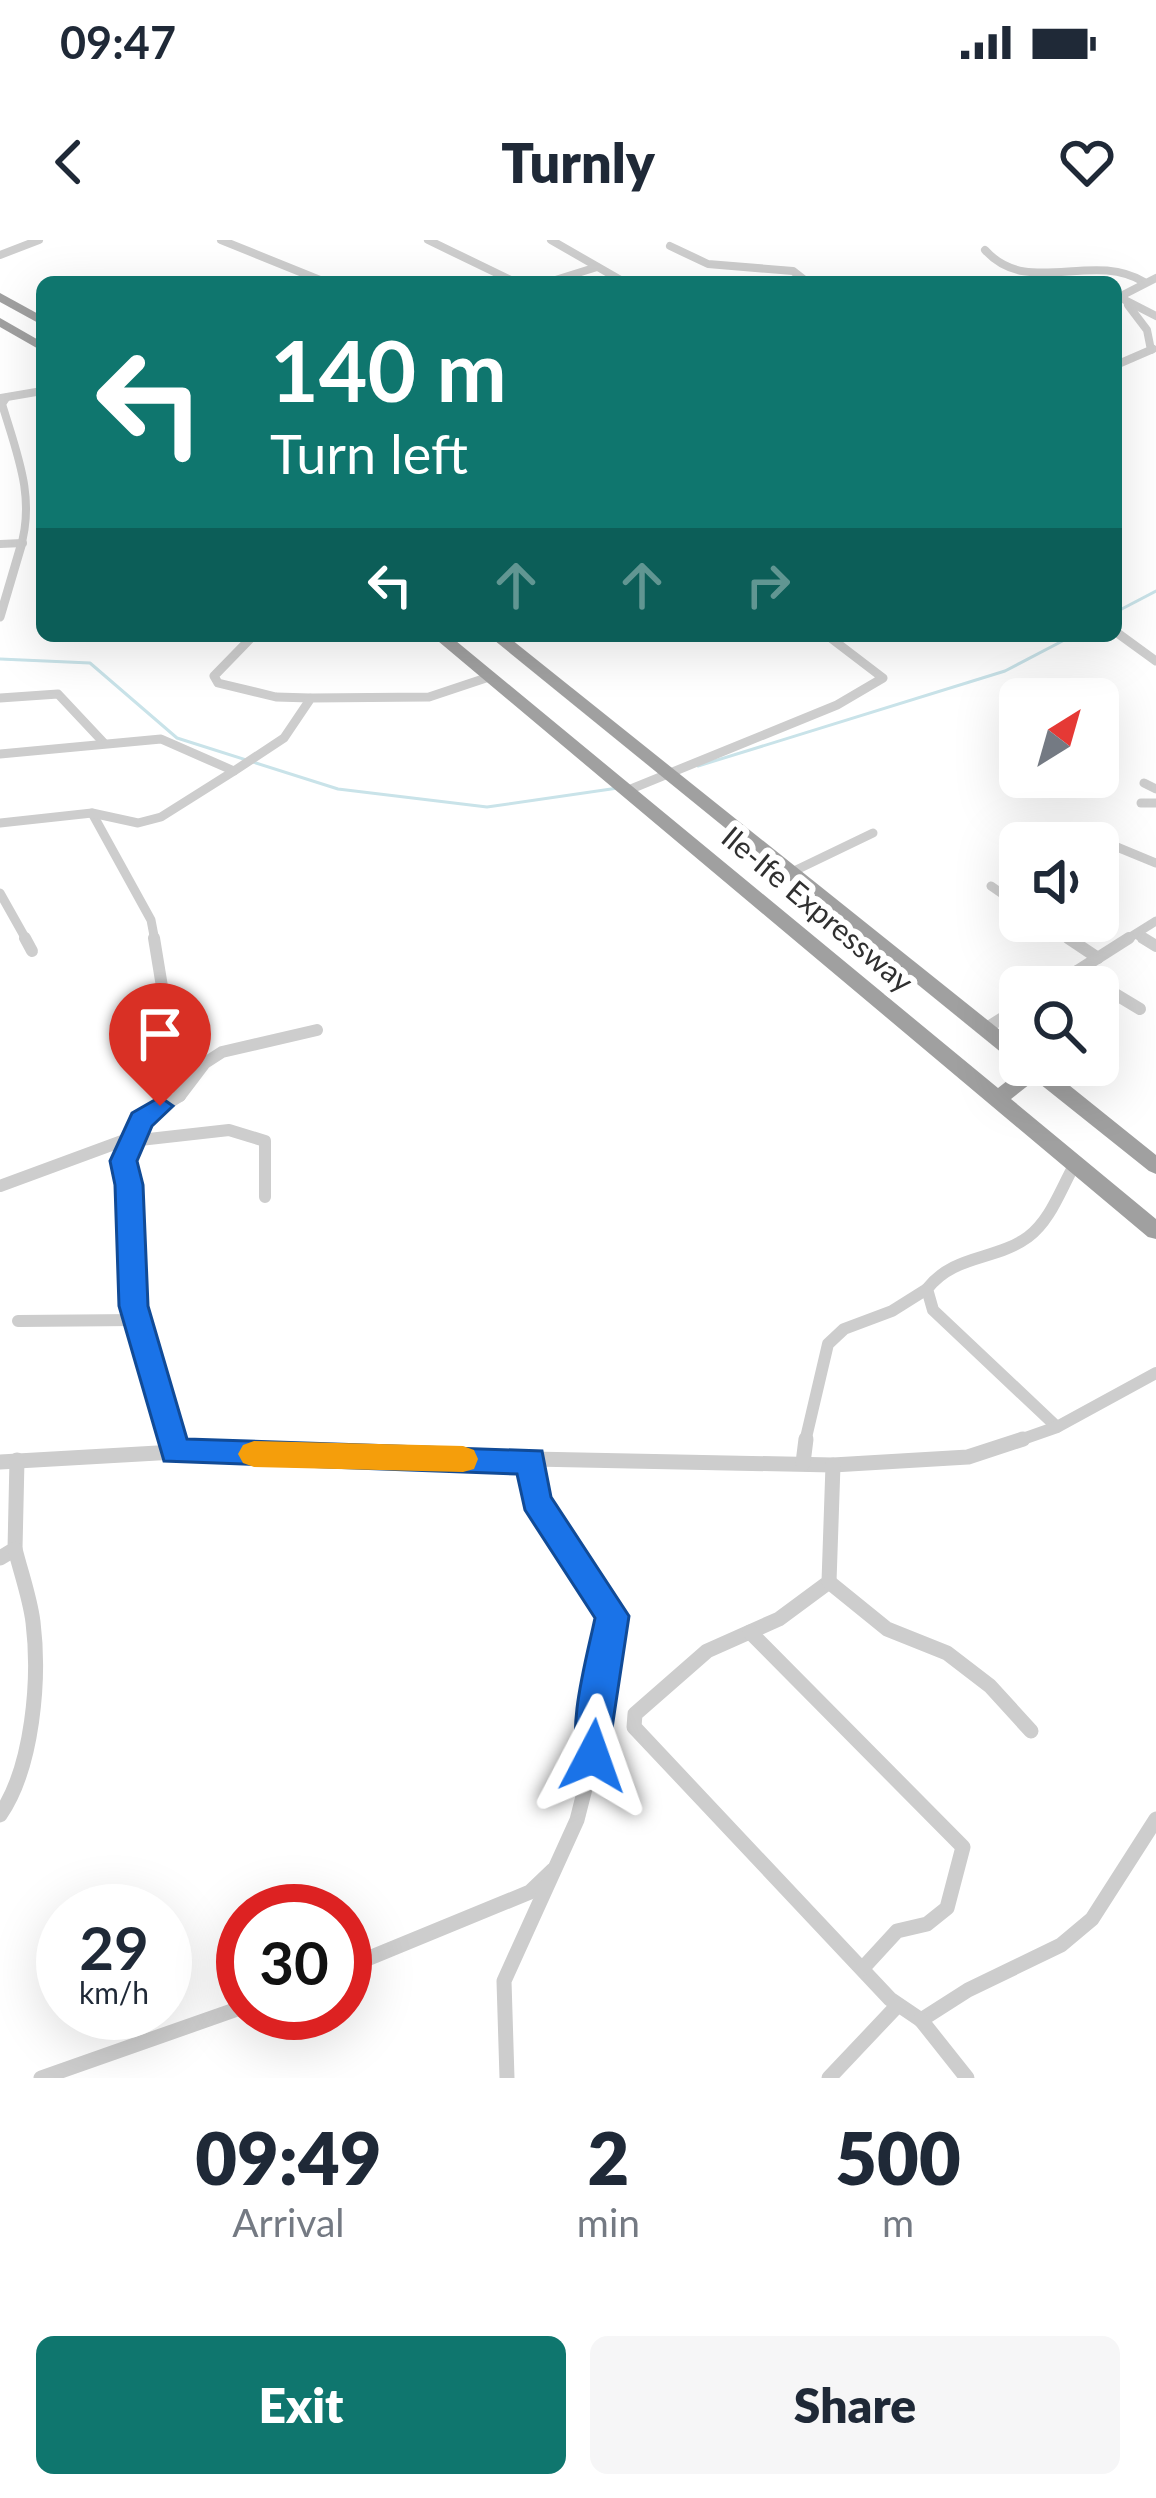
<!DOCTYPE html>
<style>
:root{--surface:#fff;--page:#f6f6f7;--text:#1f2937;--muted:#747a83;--accent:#0f766e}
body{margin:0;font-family:Lato,sans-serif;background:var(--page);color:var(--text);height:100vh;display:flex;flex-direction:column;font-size:45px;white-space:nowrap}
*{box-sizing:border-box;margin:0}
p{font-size:39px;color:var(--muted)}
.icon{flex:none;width:66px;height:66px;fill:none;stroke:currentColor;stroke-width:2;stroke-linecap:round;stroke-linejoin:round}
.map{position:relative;height:1838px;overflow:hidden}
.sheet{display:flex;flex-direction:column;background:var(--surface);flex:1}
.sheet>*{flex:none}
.guide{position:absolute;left:36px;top:36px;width:1086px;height:366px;border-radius:18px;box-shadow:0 12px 48px #0002;background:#0f766e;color:#fff;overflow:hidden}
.needle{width:78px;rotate:37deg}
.buttons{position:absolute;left:999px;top:438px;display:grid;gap:24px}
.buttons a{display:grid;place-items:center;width:120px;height:120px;border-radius:18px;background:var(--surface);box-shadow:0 12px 48px #0002;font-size:60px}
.speed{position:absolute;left:36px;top:1644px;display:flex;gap:24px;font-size:60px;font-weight:700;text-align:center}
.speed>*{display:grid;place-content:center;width:156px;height:156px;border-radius:50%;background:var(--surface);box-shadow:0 12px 48px #0002;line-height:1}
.speed small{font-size:30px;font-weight:400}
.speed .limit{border:18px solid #d22;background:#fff;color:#111}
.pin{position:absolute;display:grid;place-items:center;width:102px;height:102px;color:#fff;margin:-123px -51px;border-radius:50% 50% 50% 0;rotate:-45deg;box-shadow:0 0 12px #0007}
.pin .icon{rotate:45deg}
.me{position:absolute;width:132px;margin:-66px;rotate:4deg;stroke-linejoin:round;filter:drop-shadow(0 0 9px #0008)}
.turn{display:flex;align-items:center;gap:42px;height:252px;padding:0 36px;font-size:54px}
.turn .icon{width:156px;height:156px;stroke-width:2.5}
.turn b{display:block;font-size:84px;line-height:102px}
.lanes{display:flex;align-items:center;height:114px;padding:0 36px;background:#0003;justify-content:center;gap:60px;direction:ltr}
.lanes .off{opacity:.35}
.eta{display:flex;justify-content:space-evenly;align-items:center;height:204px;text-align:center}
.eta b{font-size:72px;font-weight:800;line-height:84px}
.button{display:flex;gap:24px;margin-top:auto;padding:24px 36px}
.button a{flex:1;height:138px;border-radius:18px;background:var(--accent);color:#fff;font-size:48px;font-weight:800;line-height:138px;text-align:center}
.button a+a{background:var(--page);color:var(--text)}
.status{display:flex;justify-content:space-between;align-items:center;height:84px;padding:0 60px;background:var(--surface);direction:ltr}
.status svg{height:33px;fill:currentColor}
header{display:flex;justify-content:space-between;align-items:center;height:156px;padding:0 36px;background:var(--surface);font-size:54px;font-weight:800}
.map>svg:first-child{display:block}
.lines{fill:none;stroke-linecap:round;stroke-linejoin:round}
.stream{stroke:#c9e3e9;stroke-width:3}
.minor-far3{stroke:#cdcdcd;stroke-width:8}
.minor-far2{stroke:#cdcdcd;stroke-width:9}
.minor-far1{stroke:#cdcdcd;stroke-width:12}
.minor{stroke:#cdcdcd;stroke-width:15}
.trunk{fill:#a0a0a0;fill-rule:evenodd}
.route{fill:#1a73e8;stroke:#114b97;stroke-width:3}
.slow{fill:#f59e0b}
.labels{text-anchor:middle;stroke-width:12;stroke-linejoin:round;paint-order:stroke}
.street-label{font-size:30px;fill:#303030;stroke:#fff}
</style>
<div class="status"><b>09:47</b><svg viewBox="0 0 49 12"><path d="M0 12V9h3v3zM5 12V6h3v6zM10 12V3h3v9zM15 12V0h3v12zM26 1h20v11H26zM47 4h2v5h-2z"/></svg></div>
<header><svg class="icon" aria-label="back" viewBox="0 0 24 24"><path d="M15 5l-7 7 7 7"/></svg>Turnly<svg class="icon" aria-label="heart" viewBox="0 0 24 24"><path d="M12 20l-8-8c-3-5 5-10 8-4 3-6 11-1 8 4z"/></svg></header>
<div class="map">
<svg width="1156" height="1838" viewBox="0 0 1156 1838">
<rect width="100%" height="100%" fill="#fff"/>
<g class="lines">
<g class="stream">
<polyline points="1116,372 1156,351"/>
<polyline points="0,419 90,423 177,498 338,549 487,567 618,548"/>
<polyline points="698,526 1005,431 1072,396"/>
</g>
<g class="minor-far3">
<polyline points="221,0 325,42"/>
<polyline points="428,0 515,42"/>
<polyline points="551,0 624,42"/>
<polyline points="670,6 708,24 793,31 807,42"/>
<path d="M985,10C1028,58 1092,10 1144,42"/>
<polyline points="0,15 39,0"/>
<polyline points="1156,38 1119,57 1156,76"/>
<polyline points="549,42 597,27"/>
<polyline points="1128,65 1147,90 1151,110"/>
<polyline points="1116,125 1153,109"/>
<polyline points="1,158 42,151"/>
<path d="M6,158L2,164C17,214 36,258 20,309"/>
<polyline points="0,304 23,303"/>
</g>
<g class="minor-far2">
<polyline points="0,377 21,306"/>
<polyline points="1116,392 1156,421"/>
<polyline points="253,396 214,436 218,443 276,457 310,458"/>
<polyline points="0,458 58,454 104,503"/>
<polyline points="0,514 161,499 234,531 284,498 311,458 429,457 489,437"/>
<polyline points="1144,543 1156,549"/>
<polyline points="626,551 837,465 883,438 828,396"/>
<polyline points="1141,563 1156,563"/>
<polyline points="92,573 151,680 155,701"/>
<polyline points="0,583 92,573 138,583 161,577 234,531"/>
<polyline points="1100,600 1156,623"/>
<polyline points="792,632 873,593"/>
<polyline points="991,646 1020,666"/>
<polyline points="0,653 27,701"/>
<polyline points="1042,681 1073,701"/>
<polyline points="1136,694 1148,701"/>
<polyline points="1124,701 1156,681"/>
</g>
<g class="minor-far1">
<polyline points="25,698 32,711"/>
<polyline points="154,698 180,856"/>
<polyline points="1068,698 1098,718"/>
<polyline points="1143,698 1156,706"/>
<polyline points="1077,731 1140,769"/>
<polyline points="1052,747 1129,698"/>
<polyline points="985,789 1020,767"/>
<polyline points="131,901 229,890 265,901 265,957"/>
<polyline points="0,946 133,897"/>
<polyline points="18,1081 136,1080"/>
<path d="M1057,1187L933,1070L927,1049C954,1014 995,1021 1028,997C1051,980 1061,948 1075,924"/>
<polyline points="172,1202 133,1066 124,921 141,880 180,856 205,823 222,812 317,790"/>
<polyline points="805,1202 828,1104 844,1089 892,1071 927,1049"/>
<polyline points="1014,1202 1057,1187 1156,1133"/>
</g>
<g class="minor">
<polyline points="171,1199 175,1212"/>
<polyline points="0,1222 175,1212 833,1225 968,1217 1023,1199"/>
<polyline points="803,1223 806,1199"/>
<polyline points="833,1225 829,1342 779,1379 707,1411 635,1474 634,1487 890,1759 921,1780 968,1750 1061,1705 1092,1679 1156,1579"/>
<polyline points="0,1318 15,1309 17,1220"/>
<polyline points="829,1342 887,1389 947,1413 990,1446 1031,1491"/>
<polyline points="750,1392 963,1607 947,1668 927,1684 897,1691 863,1728"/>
<path d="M0,1575C33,1527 40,1439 33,1382C30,1358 21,1333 15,1309"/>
<polyline points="345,1728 530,1652 553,1630"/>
<polyline points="921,1780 967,1838"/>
<polyline points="41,1838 243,1767"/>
<polyline points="507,1838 504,1741 577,1580 593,1517 596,1465 612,1376 536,1261 531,1221"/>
<polyline points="829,1838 898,1765"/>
</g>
<g class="trunk">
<polygon points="0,53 42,76 42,85 0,62"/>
<polygon points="0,78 42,102 42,111 0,87"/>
<polygon points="432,396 450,396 998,848 1022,829 1020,825 1044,825 1156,915 1156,934 1149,931 1035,840 1011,859 1156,979 1156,999 1148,997"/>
<polygon points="489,396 507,396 1020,806 1020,824 1013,822"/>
</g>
</g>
<path class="route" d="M160,857L173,866L152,886L137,921L143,945L148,1066L187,1199L542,1211L551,1257L629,1376L606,1528L593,1533L581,1528C565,1492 587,1417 595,1378L525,1270L517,1234L164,1221L119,1066L115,945L110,921L132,873Z"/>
<polygon class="slow" points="254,1201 463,1206 474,1210 478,1219 474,1229 463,1232 254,1227 243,1223 238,1214 243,1205"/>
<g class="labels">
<g class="street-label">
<text transform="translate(817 670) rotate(40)" y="10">Ile-Ife Expressway</text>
</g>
</g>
</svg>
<div class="buttons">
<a><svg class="needle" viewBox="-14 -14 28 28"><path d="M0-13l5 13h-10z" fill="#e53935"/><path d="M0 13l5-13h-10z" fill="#747a83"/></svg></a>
<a><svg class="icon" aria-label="sound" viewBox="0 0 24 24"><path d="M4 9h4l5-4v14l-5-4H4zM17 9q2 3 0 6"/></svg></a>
<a><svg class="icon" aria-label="search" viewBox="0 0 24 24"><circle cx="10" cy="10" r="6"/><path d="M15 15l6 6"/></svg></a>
</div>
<div class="speed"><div>29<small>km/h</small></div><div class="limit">30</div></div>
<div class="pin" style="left:160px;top:866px;background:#d93025"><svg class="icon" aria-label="arrive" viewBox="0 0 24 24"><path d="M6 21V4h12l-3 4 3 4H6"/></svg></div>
<svg class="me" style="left:593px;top:1516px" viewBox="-20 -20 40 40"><path d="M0-17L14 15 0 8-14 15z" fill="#1a73e8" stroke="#fff" stroke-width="4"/></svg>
<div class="guide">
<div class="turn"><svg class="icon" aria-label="left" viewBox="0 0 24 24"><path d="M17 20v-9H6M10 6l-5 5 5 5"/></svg><div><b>140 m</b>Turn left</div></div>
<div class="lanes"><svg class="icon" aria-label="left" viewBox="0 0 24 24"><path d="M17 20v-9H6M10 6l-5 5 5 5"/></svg><svg class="icon off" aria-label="ahead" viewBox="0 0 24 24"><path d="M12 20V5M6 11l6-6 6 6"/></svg><svg class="icon off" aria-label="ahead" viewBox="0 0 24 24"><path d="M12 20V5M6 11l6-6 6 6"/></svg><svg class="icon off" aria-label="right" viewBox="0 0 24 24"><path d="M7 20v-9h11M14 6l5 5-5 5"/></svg></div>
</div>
</div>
<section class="sheet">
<div class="eta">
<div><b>09:49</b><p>Arrival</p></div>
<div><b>2</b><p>min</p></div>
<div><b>500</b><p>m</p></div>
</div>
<div class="button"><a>Exit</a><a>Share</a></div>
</section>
